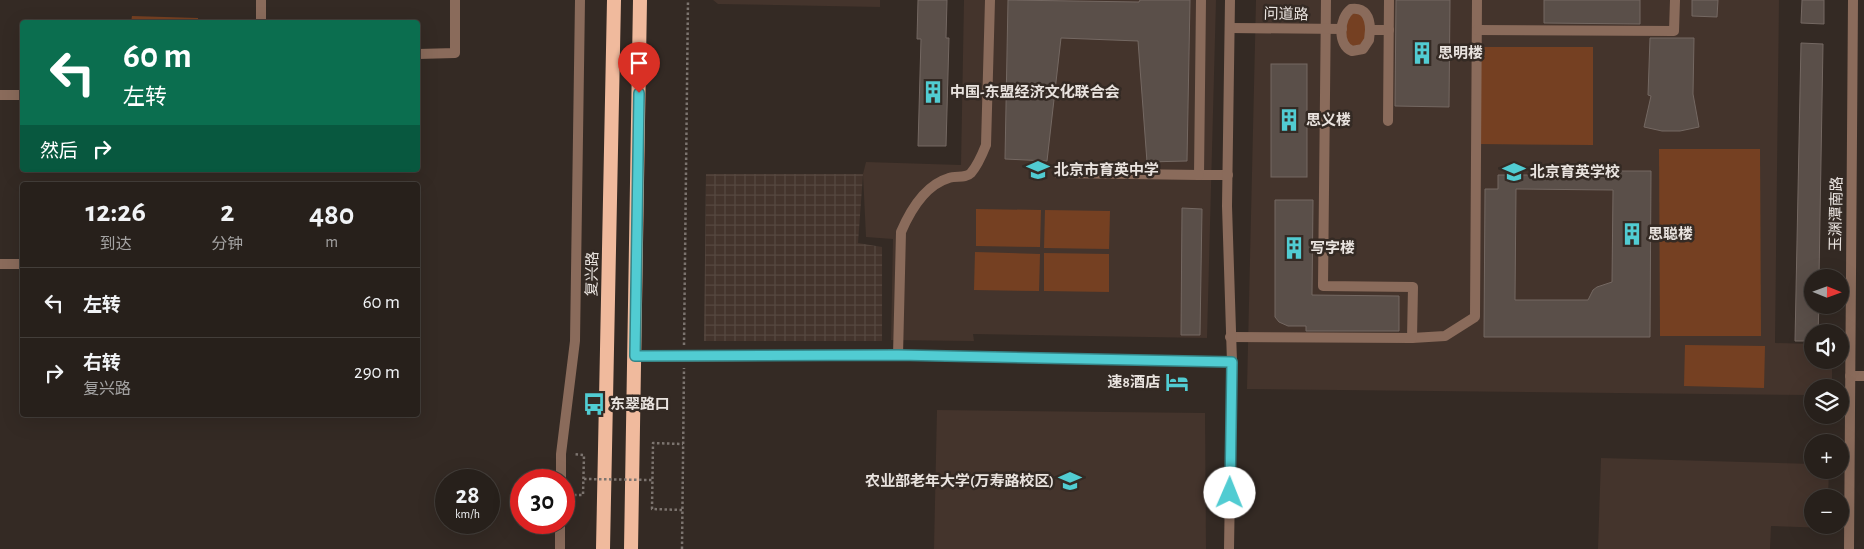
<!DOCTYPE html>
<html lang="zh">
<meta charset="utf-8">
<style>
:root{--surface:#27201b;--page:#2f2824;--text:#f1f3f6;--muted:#a4a3a3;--line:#433e3a}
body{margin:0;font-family:"Alegreya Sans","Noto Sans SC",sans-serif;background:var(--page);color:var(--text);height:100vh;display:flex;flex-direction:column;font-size:19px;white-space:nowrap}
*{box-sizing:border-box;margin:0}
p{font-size:16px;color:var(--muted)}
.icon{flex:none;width:28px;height:28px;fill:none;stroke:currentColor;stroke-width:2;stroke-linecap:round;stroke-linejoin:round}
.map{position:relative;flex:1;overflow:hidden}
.panel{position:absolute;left:20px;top:182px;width:400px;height:235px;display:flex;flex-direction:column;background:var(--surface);border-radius:5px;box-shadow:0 5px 20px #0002,0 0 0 1px var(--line)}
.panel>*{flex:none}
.hud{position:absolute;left:20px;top:20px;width:400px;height:152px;border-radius:5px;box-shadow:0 5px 20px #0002,0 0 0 1px var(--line);background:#0b6e4f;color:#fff;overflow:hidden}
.needle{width:32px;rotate:91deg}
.buttons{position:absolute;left:1804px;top:269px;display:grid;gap:10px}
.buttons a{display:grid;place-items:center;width:45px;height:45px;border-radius:50%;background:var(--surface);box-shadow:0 5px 20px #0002,0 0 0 1px var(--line);font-size:25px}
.speed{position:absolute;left:435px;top:469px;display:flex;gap:10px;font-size:25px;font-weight:700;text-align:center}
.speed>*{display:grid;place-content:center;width:65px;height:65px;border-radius:50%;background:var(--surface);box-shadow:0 5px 20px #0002,0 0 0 1px var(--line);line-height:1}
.speed small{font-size:12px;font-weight:400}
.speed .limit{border:8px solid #d22;background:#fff;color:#111}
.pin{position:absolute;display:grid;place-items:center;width:42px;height:42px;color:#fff;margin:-51px -21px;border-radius:50% 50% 50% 0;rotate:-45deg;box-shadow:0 0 5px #0007}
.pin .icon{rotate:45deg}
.me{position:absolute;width:55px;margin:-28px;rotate:1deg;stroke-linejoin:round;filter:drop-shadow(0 0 4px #0008)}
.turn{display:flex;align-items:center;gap:18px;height:105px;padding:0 20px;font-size:22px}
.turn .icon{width:65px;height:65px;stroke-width:2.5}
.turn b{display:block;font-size:35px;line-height:42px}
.then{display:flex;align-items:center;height:48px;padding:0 20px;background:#0003;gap:10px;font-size:19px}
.eta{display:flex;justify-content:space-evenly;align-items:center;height:85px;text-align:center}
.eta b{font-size:30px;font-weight:700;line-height:35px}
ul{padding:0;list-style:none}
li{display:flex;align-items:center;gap:15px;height:70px;padding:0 20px;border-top:1px solid var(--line)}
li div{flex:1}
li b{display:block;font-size:19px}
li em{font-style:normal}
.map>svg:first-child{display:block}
.built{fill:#44342c}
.industrial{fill:url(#industrial-grid)}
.green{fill:#754022}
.building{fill:#5a4f49;stroke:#746862;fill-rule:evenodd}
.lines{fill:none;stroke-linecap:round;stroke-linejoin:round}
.path{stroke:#7c746f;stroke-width:2.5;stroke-dasharray:2.5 2.5;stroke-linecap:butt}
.minor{stroke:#8a6b5b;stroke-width:10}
.tertiary{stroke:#8a6b5b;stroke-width:10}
.trunk{stroke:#f0ba9d;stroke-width:14}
.path-bridge{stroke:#7c746f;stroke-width:2.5;stroke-dasharray:2.5 2.5;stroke-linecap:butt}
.route-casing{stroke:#358588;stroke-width:12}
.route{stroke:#51ccd2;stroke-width:9}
.labels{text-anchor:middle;stroke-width:5;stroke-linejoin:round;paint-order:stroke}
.street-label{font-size:15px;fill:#e9e3df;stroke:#342a24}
.poi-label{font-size:15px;font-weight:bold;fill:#e9e3df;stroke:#342a24;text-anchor:start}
</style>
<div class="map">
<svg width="1864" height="549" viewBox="0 0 1864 549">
<defs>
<pattern id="industrial-grid" width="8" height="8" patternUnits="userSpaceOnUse" patternTransform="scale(1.25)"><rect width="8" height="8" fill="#44342c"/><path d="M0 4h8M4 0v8" fill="none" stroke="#564840"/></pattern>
</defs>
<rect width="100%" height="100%" fill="#342a24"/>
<g class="built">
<polygon points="713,0 880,0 880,7 718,4"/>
<polygon points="964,0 1216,0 1207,338 973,334 974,341 891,340 893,239 866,237 863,174 866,162 961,165"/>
<polygon points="1256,0 1779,0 1775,343 1812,344 1812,360 1832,360 1832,387 1812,388 1812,395 1247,389"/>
<polygon points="937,410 1205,413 1206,549 934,549"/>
<polygon points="1601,458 1812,464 1812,470 1829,470 1828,497 1812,498 1812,525 1827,525 1827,528 1771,526 1770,549 1598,549"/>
</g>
<polygon class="industrial" points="706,174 863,174 858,243 882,247 882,341 704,341"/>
<g class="green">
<polygon points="1348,13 1364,13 1367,36 1359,50 1345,43"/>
<polygon points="132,16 198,18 198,22 131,22"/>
<polygon points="1480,47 1593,47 1593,145 1480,144"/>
<polygon points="1659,149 1760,149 1761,336 1660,336"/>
<polygon points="976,209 1041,210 1040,247 976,246"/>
<polygon points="1045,210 1110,211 1109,249 1044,248"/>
<polygon points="975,252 1040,254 1039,291 974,290"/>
<polygon points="1044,253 1109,254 1109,292 1044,291"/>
<polygon points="1685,345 1765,346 1764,388 1684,386"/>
</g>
<g class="building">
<polygon points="918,0 947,0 946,38 949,38 946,146 918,146 921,39 917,39"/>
<polygon points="1008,0 1139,2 1140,0 1190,0 1187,161 1147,162 1138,41 1061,38 1047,161 1005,159"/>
<polygon points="1396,0 1450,0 1449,107 1395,106"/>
<polygon points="1544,0 1640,0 1640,24 1544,23"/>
<polygon points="1692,0 1718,0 1717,17 1692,16"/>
<polygon points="1802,0 1824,0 1824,24 1801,23"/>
<polygon points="1650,38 1694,38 1693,94 1699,127 1680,131 1662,131 1644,127 1651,96 1648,95"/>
<polygon points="1801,43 1823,44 1819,278 1812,278 1812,305 1819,305 1818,332 1812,332 1812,341 1795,341"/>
<rect x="1271" y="64" width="36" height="113"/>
<path d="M1614,171H1651L1650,337H1484L1485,189H1498V175H1613ZM1516,189L1613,190L1612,282L1597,287L1593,290L1588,300H1515Z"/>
<polygon points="1275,200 1313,200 1312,295 1399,296 1399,331 1306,331 1306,326 1288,326 1279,322 1275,317"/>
<polygon points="1182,208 1202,209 1200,335 1181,335"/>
</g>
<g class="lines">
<g class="path">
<polyline points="684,345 688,0"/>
<polyline points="564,495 583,495 584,455 573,454"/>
<polyline points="682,510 652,509 653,443 683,444"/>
<polyline points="682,549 684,368"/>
</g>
<g class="minor">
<polyline points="1201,0 1199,175 1228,175"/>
<polyline points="1326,0 1323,286 1413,287 1412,338 1445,336 1475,317 1477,0"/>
<polyline points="261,22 261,0"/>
<polyline points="1230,28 1342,29"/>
<path d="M1370,30L1369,40L1363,49L1352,51C1337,45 1339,18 1351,9C1365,7 1370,17 1370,30H1389"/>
<polyline points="1477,30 1674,31 1675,0"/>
<polyline points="418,54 455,53 455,0"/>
<polyline points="0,95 22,95"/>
<polyline points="1388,121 1389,0"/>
<polyline points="1058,173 1199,175"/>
<polyline points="0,264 22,264"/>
<polyline points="1230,337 1412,338"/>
<path d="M898,355L901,232C910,211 925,185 949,178C956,175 965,179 971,173C978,165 982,155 986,145L990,0"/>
<polyline points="635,357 898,355 1232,362"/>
<polyline points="561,480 561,454 575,341 580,0"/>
<polyline points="560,549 560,522"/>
<polyline points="1229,549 1232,362 1227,206 1230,0"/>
</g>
<g class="tertiary">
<polyline points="1850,376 1864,376"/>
<polyline points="1849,549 1853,0"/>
</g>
<g class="trunk">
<polyline points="603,549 614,0"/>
<polyline points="631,549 640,0"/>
</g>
<polyline class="path-bridge" points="584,479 652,480"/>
</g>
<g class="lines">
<defs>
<polyline id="route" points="639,93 635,356 898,355 1232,362 1230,493"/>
</defs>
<use href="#route" class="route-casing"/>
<use href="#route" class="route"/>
</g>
<defs>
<symbol id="building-bare" viewBox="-9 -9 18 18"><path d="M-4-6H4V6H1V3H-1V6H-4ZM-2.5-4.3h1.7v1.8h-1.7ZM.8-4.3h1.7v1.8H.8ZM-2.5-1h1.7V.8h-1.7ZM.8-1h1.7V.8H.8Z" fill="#51ccd2" stroke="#342a24" stroke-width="2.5" paint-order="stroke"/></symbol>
<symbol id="school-bare" viewBox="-9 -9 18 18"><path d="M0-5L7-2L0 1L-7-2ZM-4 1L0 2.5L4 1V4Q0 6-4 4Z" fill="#51ccd2" stroke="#342a24" stroke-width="2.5" paint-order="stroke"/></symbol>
<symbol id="hotel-bare" viewBox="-9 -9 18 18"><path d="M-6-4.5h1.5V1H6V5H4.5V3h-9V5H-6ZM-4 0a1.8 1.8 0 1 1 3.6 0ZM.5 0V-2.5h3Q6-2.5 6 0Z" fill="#51ccd2" stroke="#342a24" stroke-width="2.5" paint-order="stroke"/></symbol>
<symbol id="bus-bare" viewBox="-9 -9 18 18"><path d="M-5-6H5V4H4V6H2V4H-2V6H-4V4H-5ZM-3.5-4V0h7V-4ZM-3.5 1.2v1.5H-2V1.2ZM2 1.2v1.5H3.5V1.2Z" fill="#51ccd2" stroke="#342a24" stroke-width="2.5" paint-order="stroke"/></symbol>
<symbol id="university-bare" viewBox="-9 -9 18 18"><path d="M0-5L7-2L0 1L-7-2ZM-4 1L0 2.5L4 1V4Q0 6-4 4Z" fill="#51ccd2" stroke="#342a24" stroke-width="2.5" paint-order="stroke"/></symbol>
</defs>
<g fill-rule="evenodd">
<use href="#building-bare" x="1406" y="37" width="32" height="32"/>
<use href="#building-bare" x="917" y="76" width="32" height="32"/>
<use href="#building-bare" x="1273" y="104" width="32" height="32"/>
<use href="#school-bare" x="1022" y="154" width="32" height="32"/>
<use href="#school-bare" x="1498" y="156" width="32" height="32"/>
<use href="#building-bare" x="1616" y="218" width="32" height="32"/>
<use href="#building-bare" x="1278" y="232" width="32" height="32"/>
<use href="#hotel-bare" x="1161" y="366" width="32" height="32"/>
<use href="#bus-bare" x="578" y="388" width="32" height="32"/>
<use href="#university-bare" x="1054" y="465" width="32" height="32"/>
</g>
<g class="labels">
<g class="street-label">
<text transform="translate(1286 14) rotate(1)" y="5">问道路</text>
<text transform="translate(1836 214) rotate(-89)" y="5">玉渊潭南路</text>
<text transform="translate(592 274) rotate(-89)" y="5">复兴路</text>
</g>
<g class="poi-label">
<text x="1438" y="58">思明楼</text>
<text x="950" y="97">中国-东盟经济文化联合会</text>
<text x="1306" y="125">思义楼</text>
<text x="1054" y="175">北京市育英中学</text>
<text x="1530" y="177">北京育英学校</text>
<text x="1648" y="239">思聪楼</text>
<text x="1310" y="253">写字楼</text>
<text x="1160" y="387" text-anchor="end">速8酒店</text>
<text x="610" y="409">东翠路口</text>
<text x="1054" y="486" text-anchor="end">农业部老年大学(万寿路校区)</text>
</g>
</g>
</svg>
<div class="buttons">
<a><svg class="needle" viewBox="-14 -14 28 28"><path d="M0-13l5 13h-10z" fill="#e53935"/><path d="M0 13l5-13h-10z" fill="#a4a3a3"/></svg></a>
<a><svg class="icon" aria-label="sound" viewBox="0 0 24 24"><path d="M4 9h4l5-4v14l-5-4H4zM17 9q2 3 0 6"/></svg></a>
<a><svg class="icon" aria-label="layers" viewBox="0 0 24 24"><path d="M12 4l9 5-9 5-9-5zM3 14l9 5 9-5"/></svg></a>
<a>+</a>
<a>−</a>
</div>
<div class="speed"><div>28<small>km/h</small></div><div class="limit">30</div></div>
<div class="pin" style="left:639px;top:93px;background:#d93025"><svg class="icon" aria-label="arrive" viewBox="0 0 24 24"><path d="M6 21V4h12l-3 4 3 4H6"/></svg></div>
<svg class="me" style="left:1230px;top:493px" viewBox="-20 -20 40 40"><circle r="19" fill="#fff"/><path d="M0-13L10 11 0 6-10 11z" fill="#51ccd2"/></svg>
<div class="hud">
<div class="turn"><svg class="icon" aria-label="left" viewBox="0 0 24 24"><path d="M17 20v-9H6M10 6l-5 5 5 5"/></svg><div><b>60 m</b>左转</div></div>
<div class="then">然后<svg class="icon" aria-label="right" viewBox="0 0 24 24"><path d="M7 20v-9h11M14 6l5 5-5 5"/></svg></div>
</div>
<section class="panel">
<div class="eta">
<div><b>12:26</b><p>到达</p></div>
<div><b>2</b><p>分钟</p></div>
<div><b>480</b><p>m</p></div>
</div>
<ul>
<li><svg class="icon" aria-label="left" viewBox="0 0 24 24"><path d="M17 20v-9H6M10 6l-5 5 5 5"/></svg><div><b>左转</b></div><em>60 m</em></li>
<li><svg class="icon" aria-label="right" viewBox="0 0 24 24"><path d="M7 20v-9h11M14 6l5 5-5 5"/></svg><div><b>右转</b><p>复兴路</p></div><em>290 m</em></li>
</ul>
</section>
</div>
